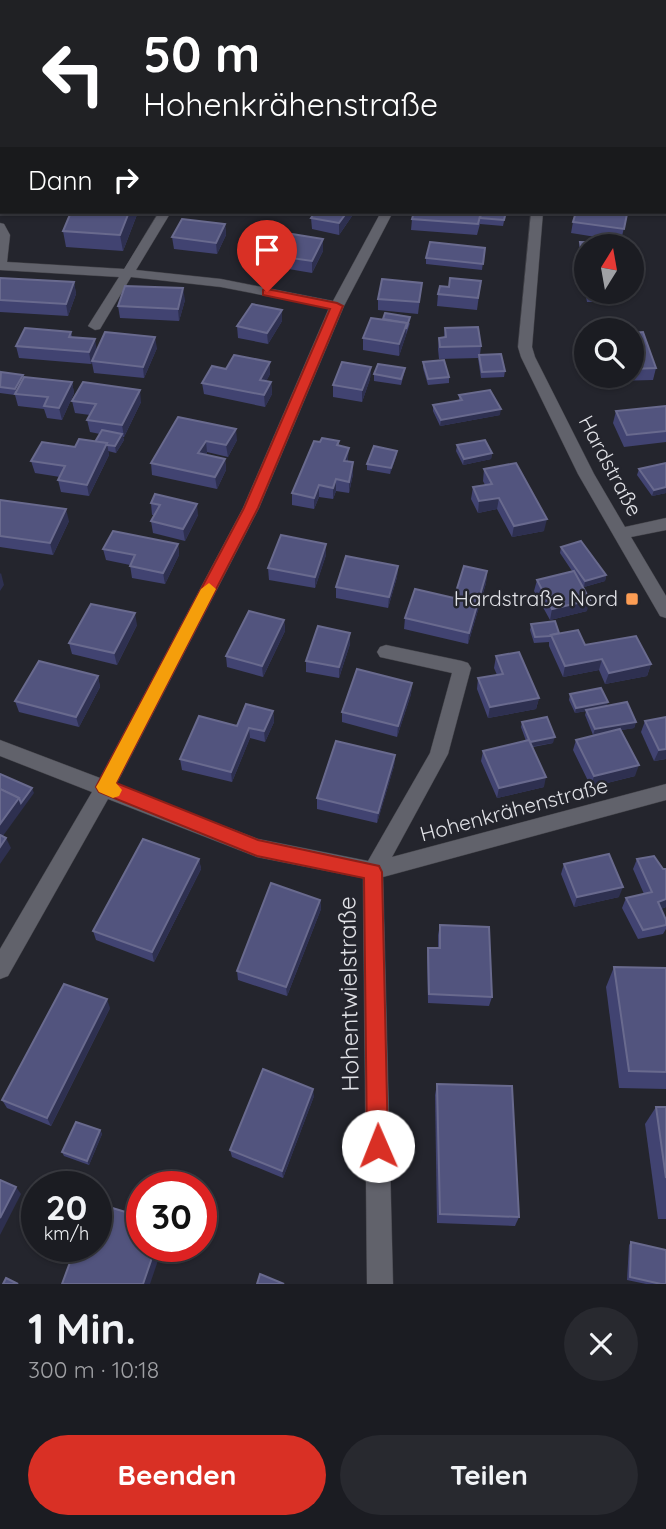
<!DOCTYPE html>
<html lang="de">
<meta charset="utf-8">
<style>
:root{--surface:#1b1c22;--page:#28292f;--text:#f1f3f6;--muted:#a0a1a5;--line:#393a40;--accent:#d93025}
body{margin:0;font-family:Quicksand,sans-serif;background:var(--page);color:var(--text);height:100vh;display:flex;flex-direction:column;font-size:26px;white-space:nowrap}
*{box-sizing:border-box;margin:0}
p{font-size:23px;color:var(--muted)}
.icon{flex:none;width:38px;height:38px;fill:none;stroke:currentColor;stroke-width:2;stroke-linecap:round;stroke-linejoin:round}
.map{position:relative;height:1284px;overflow:hidden}
.details{display:flex;flex-direction:column;background:var(--surface);flex:1}
.details>*{flex:none}
.top-card{position:absolute;left:0px;top:0px;width:667px;height:214px;box-shadow:0 2px 5px #0004,0 0 0 2px var(--line);background:#202124;color:#fff;overflow:hidden}
.needle{width:46px;rotate:11deg}
.buttons{position:absolute;left:574px;top:234px;display:grid;gap:14px}
.buttons a{display:grid;place-items:center;width:70px;height:70px;border-radius:50%;background:var(--surface);box-shadow:0 2px 5px #0004,0 0 0 2px var(--line);font-size:35px}
.speed{position:absolute;left:21px;top:1171px;display:flex;gap:14px;font-size:35px;font-weight:700;text-align:center}
.speed>*{display:grid;place-content:center;width:91px;height:91px;border-radius:50%;background:var(--surface);box-shadow:0 2px 5px #0004,0 0 0 2px var(--line);line-height:1}
.speed small{font-size:18px;font-weight:400}
.speed .limit{border:10px solid #d22;background:#fff;color:#111}
.pin{position:absolute;display:grid;place-items:center;width:60px;height:60px;color:#fff;margin:-72px -30px;border-radius:50% 50% 50% 0;rotate:-45deg;box-shadow:0 0 7px #0007}
.pin .icon{rotate:45deg}
.me{position:absolute;width:77px;margin:-38px;rotate:359deg;stroke-linejoin:round;filter:drop-shadow(0 0 5px #0008)}
.turn{display:flex;align-items:center;gap:24px;height:147px;padding:0 28px;font-size:32px}
.turn .icon{width:91px;height:91px;stroke-width:2.5}
.turn b{display:block;font-size:49px;line-height:60px}
.then{display:flex;align-items:center;height:66px;padding:0 28px;background:#0003;gap:14px;font-size:26px}
.round{display:grid;place-items:center;flex:none;width:74px;height:74px;border-radius:37px;background:var(--page)}
.overview{display:flex;align-items:center;justify-content:space-between;height:119px;padding:0 28px}
h1{font-size:42px;font-weight:800;line-height:52px}
.primary-button{display:flex;gap:14px;margin-top:auto;padding:14px 28px}
.primary-button a{flex:1;height:80px;border-radius:42px;background:var(--accent);color:#fff;font-size:28px;font-weight:800;line-height:80px;text-align:center}
.primary-button a+a{background:var(--page);color:var(--text)}
.map>svg:first-child{display:block}
.lines{fill:none;stroke-linecap:round;stroke-linejoin:round}
.minor-casing{stroke:#414147;stroke-width:1}
.minor{fill:#61626b;fill-rule:evenodd}
.wall{fill:#414371}
.shaded-wall{fill:#2e3050}
.building{fill:#52547e;stroke:#696a8e;stroke-width:2}
.route{fill:#d93025;stroke:#8d1f18;stroke-width:2}
.slow{fill:#f59e0b}
.poi-dot{fill:#fc9d54;stroke:#24252d;stroke-width:2.5}
.labels{text-anchor:middle;stroke-width:5;stroke-linejoin:round;paint-order:stroke}
.street-label{font-size:21px;fill:#e1e2e7;stroke:#24252d}
.poi-label{font-size:21px;fill:#e1e2e7;stroke:#24252d;text-anchor:end}
.near-street-label{font-size:24px;fill:#e1e2e7;stroke:#24252d}
</style>
<div class="map">
<svg width="666" height="1284" viewBox="0 0 666 1284">
<rect width="100%" height="100%" fill="#24252d"/>
<g class="lines">
<defs>
<g id="minor">
<polygon points="486,0 497,0 498,2 487,2"/>
<rect x="665" y="112" width="1" height="6"/>
<polygon points="159,212 171,212 136,270 221,279 333,301 381,212 393,212 344,306 259,508 116,785 258,839 368,861 430,753 452,673 380,657 377,652 380,647 386,645 462,661 468,663 471,668 448,754 392,857 666,784 666,800 383,877 393,1284 367,1284 363,878 257,857 108,799 8,976 0,979 0,949 92,792 0,756 0,740 100,778 243,508 329,308 221,287 131,277 100,329 95,330 88,326 119,277 0,270 0,223 4,224 10,235 7,262 124,269"/>
<polygon points="531,212 543,212 532,347 535,357 594,474 625,527 666,518 666,530 631,537 666,596 666,618 660,616 578,474 521,357 518,347"/>
</g>
</defs>
<use href="#minor" class="minor-casing"/>
<use href="#minor" class="minor"/>
</g>
<g class="wall">
<polygon points="2,99 2,169 0,169 0,100"/>
<polygon points="71,212 138,212 123,251 66,247 63,231"/>
<polygon points="232,212 249,212 248,214"/>
<polygon points="315,212 352,212 352,216 339,235 312,229 311,218"/>
<polygon points="506,212 503,226 480,224 477,235 411,230 412,219"/>
<polygon points="627,214 621,241 571,233 573,222"/>
<polygon points="225,224 226,235 217,254 174,249 172,237"/>
<polygon points="252,234 276,234 269,244 252,240"/>
<polygon points="323,239 323,251 312,273 271,266 270,255 286,245"/>
<polygon points="580,242 586,247 586,292 620,292 618,302 587,302 578,254"/>
<polygon points="485,248 482,270 426,264 426,258"/>
<polygon points="0,278 74,282 76,294 68,316 0,312"/>
<polygon points="481,281 477,310 437,306 438,294 449,287"/>
<polygon points="422,283 418,314 378,310 378,299"/>
<polygon points="185,300 179,321 120,318 118,306"/>
<polygon points="282,310 282,321 268,344 238,338 237,326"/>
<polygon points="410,323 399,356 363,350 363,338"/>
<polygon points="445,328 481,346 480,355 505,371 504,377 481,378 478,358 439,359 438,349 439,338 444,337"/>
<polygon points="71,332 72,337 97,350 157,348 144,378 94,373 92,363 91,364 19,358 16,346"/>
<polygon points="632,333 656,368 653,380 612,381 610,376 632,376"/>
<polygon points="423,362 449,377 449,383 428,385 423,368"/>
<polygon points="371,367 370,379 362,402 333,397 333,385"/>
<polygon points="405,368 404,374 401,385 374,381 374,374"/>
<polygon points="226,369 270,374 266,381 271,382 272,394 265,407 204,394 202,383"/>
<polygon points="0,373 24,378 72,382 74,393 62,420 47,418 44,409 18,406 15,395 0,393"/>
<polygon points="459,395 500,415 440,426 433,411 433,405 459,401"/>
<polygon points="72,401 141,402 124,437 123,437 124,440 116,453 108,451 109,455 89,496 61,492 58,480 60,477 35,473 31,461 95,442 100,434 90,432 87,420 90,415 75,413"/>
<polygon points="666,406 666,442 624,447 613,423 616,411"/>
<polygon points="178,417 237,440 228,457 207,452 206,455 225,459 226,470 217,489 152,475 151,463"/>
<polygon points="339,441 339,446 348,459 348,461 353,462 353,474 349,493 336,491 333,499 319,497 314,509 292,505 292,493 320,442"/>
<polygon points="457,445 492,453 491,459 463,465 456,451"/>
<polygon points="397,451 396,457 390,474 367,470 367,464"/>
<polygon points="666,463 666,493 652,496 637,475 639,469"/>
<polygon points="484,469 544,531 512,537 497,509 478,513 471,499 473,487 485,485 483,481"/>
<polygon points="0,500 69,521 53,555 0,547"/>
<polygon points="151,503 198,515 185,541 153,533 151,521 154,515 152,515"/>
<polygon points="178,544 179,555 165,584 132,578 130,565 106,560 103,549"/>
<polygon points="561,547 606,575 605,581 584,587 579,581 587,611 550,620 534,591 537,580 572,571 560,553"/>
<polygon points="326,555 315,588 269,580 268,568"/>
<polygon points="398,566 397,577 388,608 336,598 336,587"/>
<polygon points="487,571 486,583 468,644 404,629 405,618 454,598"/>
<polygon points="284,620 285,631 263,677 227,667 226,656"/>
<polygon points="531,624 559,633 585,645 651,664 647,676 605,684 599,670 563,677 549,646 549,642 534,643 530,630"/>
<polygon points="137,625 117,665 72,654 69,643"/>
<polygon points="350,644 339,678 306,672 306,661"/>
<polygon points="496,656 539,698 536,709 488,718 477,689 478,678 497,675 494,668"/>
<polygon points="98,676 100,687 79,727 19,712 15,701"/>
<polygon points="412,683 411,694 397,737 342,722 342,712"/>
<polygon points="570,694 608,702 606,706 636,722 634,728 621,730 635,776 591,787 573,750 576,740 593,735 585,715 586,711 575,713 569,700"/>
<polygon points="273,711 274,722 265,742 250,738 232,782 182,770 180,759 237,726"/>
<polygon points="645,721 666,759 654,761 641,732"/>
<polygon points="522,722 553,743 533,747 544,787 497,798 481,761 483,751 526,741 521,727"/>
<polygon points="395,755 394,766 377,823 317,809 317,798"/>
<polygon points="199,859 201,869 154,962 96,940 93,931"/>
<polygon points="637,859 663,869 666,869 666,907 661,909 666,920 666,929 663,934 638,939 622,908 626,898 644,894 633,869"/>
<polygon points="564,864 619,897 574,907 561,874"/>
<polygon points="320,900 321,909 287,996 238,980 237,971"/>
<polygon points="440,925 492,997 489,1006 428,1003 427,957 428,948 438,948 438,935"/>
<polygon points="614,967 666,968 666,1089 619,1088 606,987"/>
<polygon points="110,1008 51,1126 7,1108 2,1100"/>
<polygon points="437,1084 519,1217 515,1226 437,1223 435,1095"/>
<polygon points="314,1096 283,1178 232,1157 230,1150"/>
<polygon points="656,1107 666,1107 666,1219 658,1219 645,1124"/>
<polygon points="100,1130 102,1134 89,1165 64,1156 62,1152"/>
<polygon points="631,1242 666,1284 646,1284 627,1280 629,1245"/>
</g>
<g class="shaded-wall">
<polygon points="129,212 138,212 123,251 120,235"/>
<polygon points="347,212 352,212 352,216 339,235 339,223"/>
<polygon points="225,224 226,235 217,254 216,243"/>
<polygon points="276,228 276,234 269,244 269,238"/>
<polygon points="323,239 323,251 312,273 312,261"/>
<polygon points="74,282 76,294 68,316 66,304"/>
<polygon points="183,288 185,300 179,321 178,309"/>
<polygon points="282,310 282,321 268,344 267,333"/>
<polygon points="407,323 406,335 399,356 399,344"/>
<polygon points="155,337 157,348 144,378 143,367"/>
<polygon points="95,339 97,351 91,364 89,352"/>
<polygon points="270,362 270,374 261,392 260,380"/>
<polygon points="371,367 370,379 362,402 362,390"/>
<polygon points="23,375 24,381 17,395 15,389"/>
<polygon points="72,382 74,393 62,420 59,408"/>
<polygon points="271,382 272,394 265,407 264,395"/>
<polygon points="140,390 141,402 124,437 122,425"/>
<polygon points="501,409 500,415 440,426 441,420"/>
<polygon points="236,429 237,440 228,457 226,445"/>
<polygon points="122,434 124,440 116,453 115,446"/>
<polygon points="206,441 207,452 200,465 198,453"/>
<polygon points="107,443 109,455 89,496 87,485"/>
<polygon points="349,448 348,459 343,472 344,461"/>
<polygon points="397,451 396,457 390,474 391,468"/>
<polygon points="492,453 491,459 463,465 464,459"/>
<polygon points="225,459 226,470 217,489 215,477"/>
<polygon points="353,462 353,474 349,493 349,482"/>
<polygon points="336,479 336,491 333,499 333,488"/>
<polygon points="319,485 319,497 314,509 314,498"/>
<polygon points="666,487 666,493 652,496 654,490"/>
<polygon points="499,498 497,509 478,513 479,501"/>
<polygon points="197,504 198,515 185,541 183,529"/>
<polygon points="66,509 69,521 53,555 50,543"/>
<polygon points="547,519 544,531 512,537 514,526"/>
<polygon points="178,544 179,555 165,584 163,573"/>
<polygon points="326,544 326,555 315,588 315,577"/>
<polygon points="398,566 397,577 388,608 389,597"/>
<polygon points="487,571 486,583 468,644 469,633"/>
<polygon points="1,573 4,585 0,591 0,574"/>
<polygon points="606,575 605,581 584,587 585,581"/>
<polygon points="590,600 587,611 550,620 552,609"/>
<polygon points="135,613 137,625 117,665 114,653"/>
<polygon points="284,620 285,631 263,677 262,666"/>
<polygon points="350,633 350,644 339,678 339,667"/>
<polygon points="602,659 599,670 563,677 565,666"/>
<polygon points="651,664 647,676 605,684 609,673"/>
<polygon points="98,676 100,687 79,727 76,717"/>
<polygon points="412,683 411,694 397,737 398,726"/>
<polygon points="539,698 536,709 488,718 490,707"/>
<polygon points="608,702 606,708 586,710 586,711 575,713 576,708"/>
<polygon points="273,711 274,722 265,742 264,731"/>
<polygon points="636,722 634,728 593,735 595,729"/>
<polygon points="249,728 250,738 232,782 231,772"/>
<polygon points="555,737 553,743 529,747 530,742"/>
<polygon points="666,749 666,759 654,761 659,750"/>
<polygon points="395,755 394,766 377,823 378,813"/>
<polygon points="639,765 635,776 591,787 594,776"/>
<polygon points="546,777 544,787 497,798 499,788"/>
<polygon points="32,788 34,793 0,840 0,824 19,798"/>
<polygon points="6,838 11,848 0,864 0,847"/>
<polygon points="199,859 201,869 154,962 152,952"/>
<polygon points="623,887 619,897 574,907 577,897"/>
<polygon points="666,899 666,907 653,912 658,902"/>
<polygon points="320,900 321,909 287,996 286,987"/>
<polygon points="107,999 110,1008 51,1126 47,1118"/>
<polygon points="313,1089 314,1096 283,1178 282,1171"/>
<polygon points="100,1130 102,1134 89,1165 87,1161"/>
<polygon points="16,1187 21,1194 0,1235 0,1218"/>
<polygon points="156,1246 163,1246 150,1284 143,1284"/>
</g>
<g class="building">
<polygon points="2,99 2,124 0,124 0,100"/>
<polygon points="0,127 2,127 2,154 0,153"/>
<polygon points="71,212 129,212 120,235 63,231"/>
<polygon points="315,212 347,212 339,223 311,218"/>
<polygon points="414,212 481,212 478,224 412,219"/>
<polygon points="482,212 506,212 504,220 480,218"/>
<polygon points="576,212 615,212 627,214 624,229 573,222"/>
<polygon points="182,219 225,224 216,243 172,237"/>
<polygon points="258,225 276,228 269,238 252,234"/>
<polygon points="292,234 323,239 312,261 270,255 276,244 286,245"/>
<polygon points="430,242 485,248 483,264 426,258"/>
<polygon points="580,242 609,243 610,247 586,247 586,274"/>
<polygon points="0,278 74,282 66,304 0,300"/>
<polygon points="450,278 481,281 478,298 438,294 440,286 449,287"/>
<polygon points="382,279 422,283 419,302 378,299"/>
<polygon points="125,286 183,288 178,309 118,306"/>
<polygon points="252,304 282,310 267,333 237,326"/>
<polygon points="385,313 410,317 406,329 407,323 383,319"/>
<polygon points="371,318 407,323 399,344 363,338"/>
<polygon points="478,327 481,346 440,347 439,338 446,337 445,328"/>
<polygon points="25,328 71,332 69,337 95,339 89,352 16,346"/>
<polygon points="105,332 155,337 143,367 92,361"/>
<polygon points="643,332 656,368 632,369 632,333"/>
<polygon points="501,354 505,371 482,372 479,355"/>
<polygon points="234,355 270,362 260,380 271,382 264,395 202,383 212,366 226,369"/>
<polygon points="444,360 449,377 428,379 423,362"/>
<polygon points="342,362 371,367 362,390 333,385"/>
<polygon points="378,364 405,368 401,379 374,374"/>
<polygon points="1,372 23,375 15,389 0,387"/>
<polygon points="24,377 72,382 59,408 44,406 48,397 15,394"/>
<polygon points="83,382 140,390 122,425 87,420 96,404 72,401"/>
<polygon points="490,390 501,409 441,420 433,405 462,400 459,395"/>
<polygon points="666,406 666,431 627,435 616,411"/>
<polygon points="178,417 236,429 226,445 206,441 198,453 225,459 215,477 151,463"/>
<polygon points="102,430 122,434 115,446 106,445 107,443 95,442"/>
<polygon points="322,438 339,441 337,445 349,448 344,461 353,462 349,482 336,479 333,488 319,485 314,498 292,493 314,441 320,442"/>
<polygon points="79,439 107,443 87,485 58,480 65,466 31,461 42,442 75,447"/>
<polygon points="485,440 492,453 464,459 457,445"/>
<polygon points="374,446 397,451 391,468 367,464"/>
<polygon points="516,463 547,519 514,526 499,498 479,501 473,487 492,484 484,469"/>
<polygon points="666,463 666,487 654,490 639,469"/>
<polygon points="155,494 197,504 183,529 151,521 160,505 151,503"/>
<polygon points="0,500 66,509 50,543 0,536"/>
<polygon points="113,531 178,544 163,573 130,566 135,555 103,549"/>
<polygon points="281,535 326,544 315,577 268,568"/>
<polygon points="581,541 606,575 585,581 561,547"/>
<polygon points="346,556 398,566 389,597 336,587"/>
<polygon points="464,566 487,571 469,633 405,618 415,589 454,598"/>
<polygon points="574,571 590,600 552,609 537,580"/>
<polygon points="91,604 135,613 114,653 69,643"/>
<polygon points="249,611 284,620 262,666 226,656"/>
<polygon points="555,621 559,633 551,635 552,636 535,637 531,624"/>
<polygon points="318,626 350,633 339,667 306,661"/>
<polygon points="578,630 585,645 636,636 651,664 609,673 602,659 565,666 551,635"/>
<polygon points="519,652 539,698 490,707 478,678 503,674 496,656"/>
<polygon points="39,661 98,676 76,717 15,701"/>
<polygon points="357,669 412,683 398,726 342,712"/>
<polygon points="601,688 608,702 576,708 570,694"/>
<polygon points="627,702 636,722 595,729 586,710"/>
<polygon points="246,704 273,711 264,731 249,728 231,772 180,759 199,716 237,726"/>
<polygon points="547,717 555,737 530,742 522,722"/>
<polygon points="666,717 666,749 659,750 645,721"/>
<polygon points="620,729 639,765 594,776 576,740"/>
<polygon points="529,740 546,777 499,788 483,751"/>
<polygon points="336,741 395,755 378,813 317,798"/>
<polygon points="0,774 32,788 21,803 19,798 0,789"/>
<polygon points="0,789 19,798 0,824"/>
<polygon points="0,835 6,838 0,847"/>
<polygon points="143,839 199,859 152,952 93,931"/>
<polygon points="609,854 623,887 577,897 564,864"/>
<polygon points="654,856 663,869 666,869 666,899 658,902 666,920 666,925 643,930 626,898 652,892 637,859"/>
<polygon points="271,883 320,900 286,987 237,971"/>
<polygon points="440,925 489,927 492,997 429,994 428,948 440,948"/>
<polygon points="614,967 666,968 666,1072 629,1071"/>
<polygon points="64,984 107,999 47,1118 2,1100"/>
<polygon points="263,1069 313,1089 282,1171 230,1150"/>
<polygon points="437,1084 512,1086 519,1217 440,1214"/>
<polygon points="656,1107 666,1107 666,1178"/>
<polygon points="76,1122 100,1130 87,1161 62,1152"/>
<polygon points="0,1180 16,1187 0,1218"/>
<polygon points="96,1203 142,1217 142,1246 156,1246 143,1284 62,1284 76,1246 96,1246"/>
<polygon points="631,1242 666,1250 666,1284 661,1284 630,1277"/>
<polygon points="260,1274 284,1284 257,1284"/>
<polygon points="6,1278 18,1284 3,1284"/>
</g>
<polygon class="route" points="267,289 337,303 343,306 258,508 116,783 258,840 379,866 382,872 388,1146 385,1154 378,1157 370,1154 367,1146 364,878 257,856 99,792 96,787 244,508 330,309 263,295 263,290"/>
<polygon class="slow" points="209,583 216,589 116,783 122,790 119,796 113,798 99,792 96,787 99,782 201,589"/>
<rect class="poi-dot" x="625" y="592" width="14" height="14" rx="3.5"/>
<g class="labels">
<g class="street-label">
<text transform="translate(610 466) rotate(62)" y="7">Hardstraße</text>
<text transform="translate(514 810) rotate(-15)" y="7">Hohenkrähenstraße</text>
</g>
<g class="poi-label">
<text x="618" y="606">Hardstraße Nord</text>
</g>
<g class="near-street-label">
<text transform="translate(349 994) rotate(-91)" y="8">Hohentwielstraße</text>
</g>
</g>
</svg>
<div class="buttons">
<a><svg class="needle" viewBox="-14 -14 28 28"><path d="M0-13l5 13h-10z" fill="#e53935"/><path d="M0 13l5-13h-10z" fill="#a0a1a5"/></svg></a>
<a><svg class="icon" aria-label="search" viewBox="0 0 24 24"><circle cx="10" cy="10" r="6"/><path d="M15 15l6 6"/></svg></a>
</div>
<div class="speed"><div>20<small>km/h</small></div><div class="limit">30</div></div>
<div class="pin" style="left:267px;top:292px;background:#d93025"><svg class="icon" aria-label="arrive" viewBox="0 0 24 24"><path d="M6 21V4h12l-3 4 3 4H6"/></svg></div>
<svg class="me" style="left:378px;top:1146px" viewBox="-20 -20 40 40"><circle r="19" fill="#fff"/><path d="M0-13L10 11 0 6-10 11z" fill="#d93025"/></svg>
<div class="top-card">
<div class="turn"><svg class="icon" aria-label="left" viewBox="0 0 24 24"><path d="M17 20v-9H6M10 6l-5 5 5 5"/></svg><div><b>50 m</b>Hohenkrähenstraße</div></div>
<div class="then">Dann<svg class="icon" aria-label="right" viewBox="0 0 24 24"><path d="M7 20v-9h11M14 6l5 5-5 5"/></svg></div>
</div>
</div>
<section class="details">
<div class="overview"><div><h1>1 Min.</h1><p>300 m · 10:18</p></div><a class="round"><svg class="icon" aria-label="close" viewBox="0 0 24 24"><path d="M6 6l12 12M18 6L6 18"/></svg></a></div>
<div class="primary-button"><a>Beenden</a><a>Teilen</a></div>
</section>
